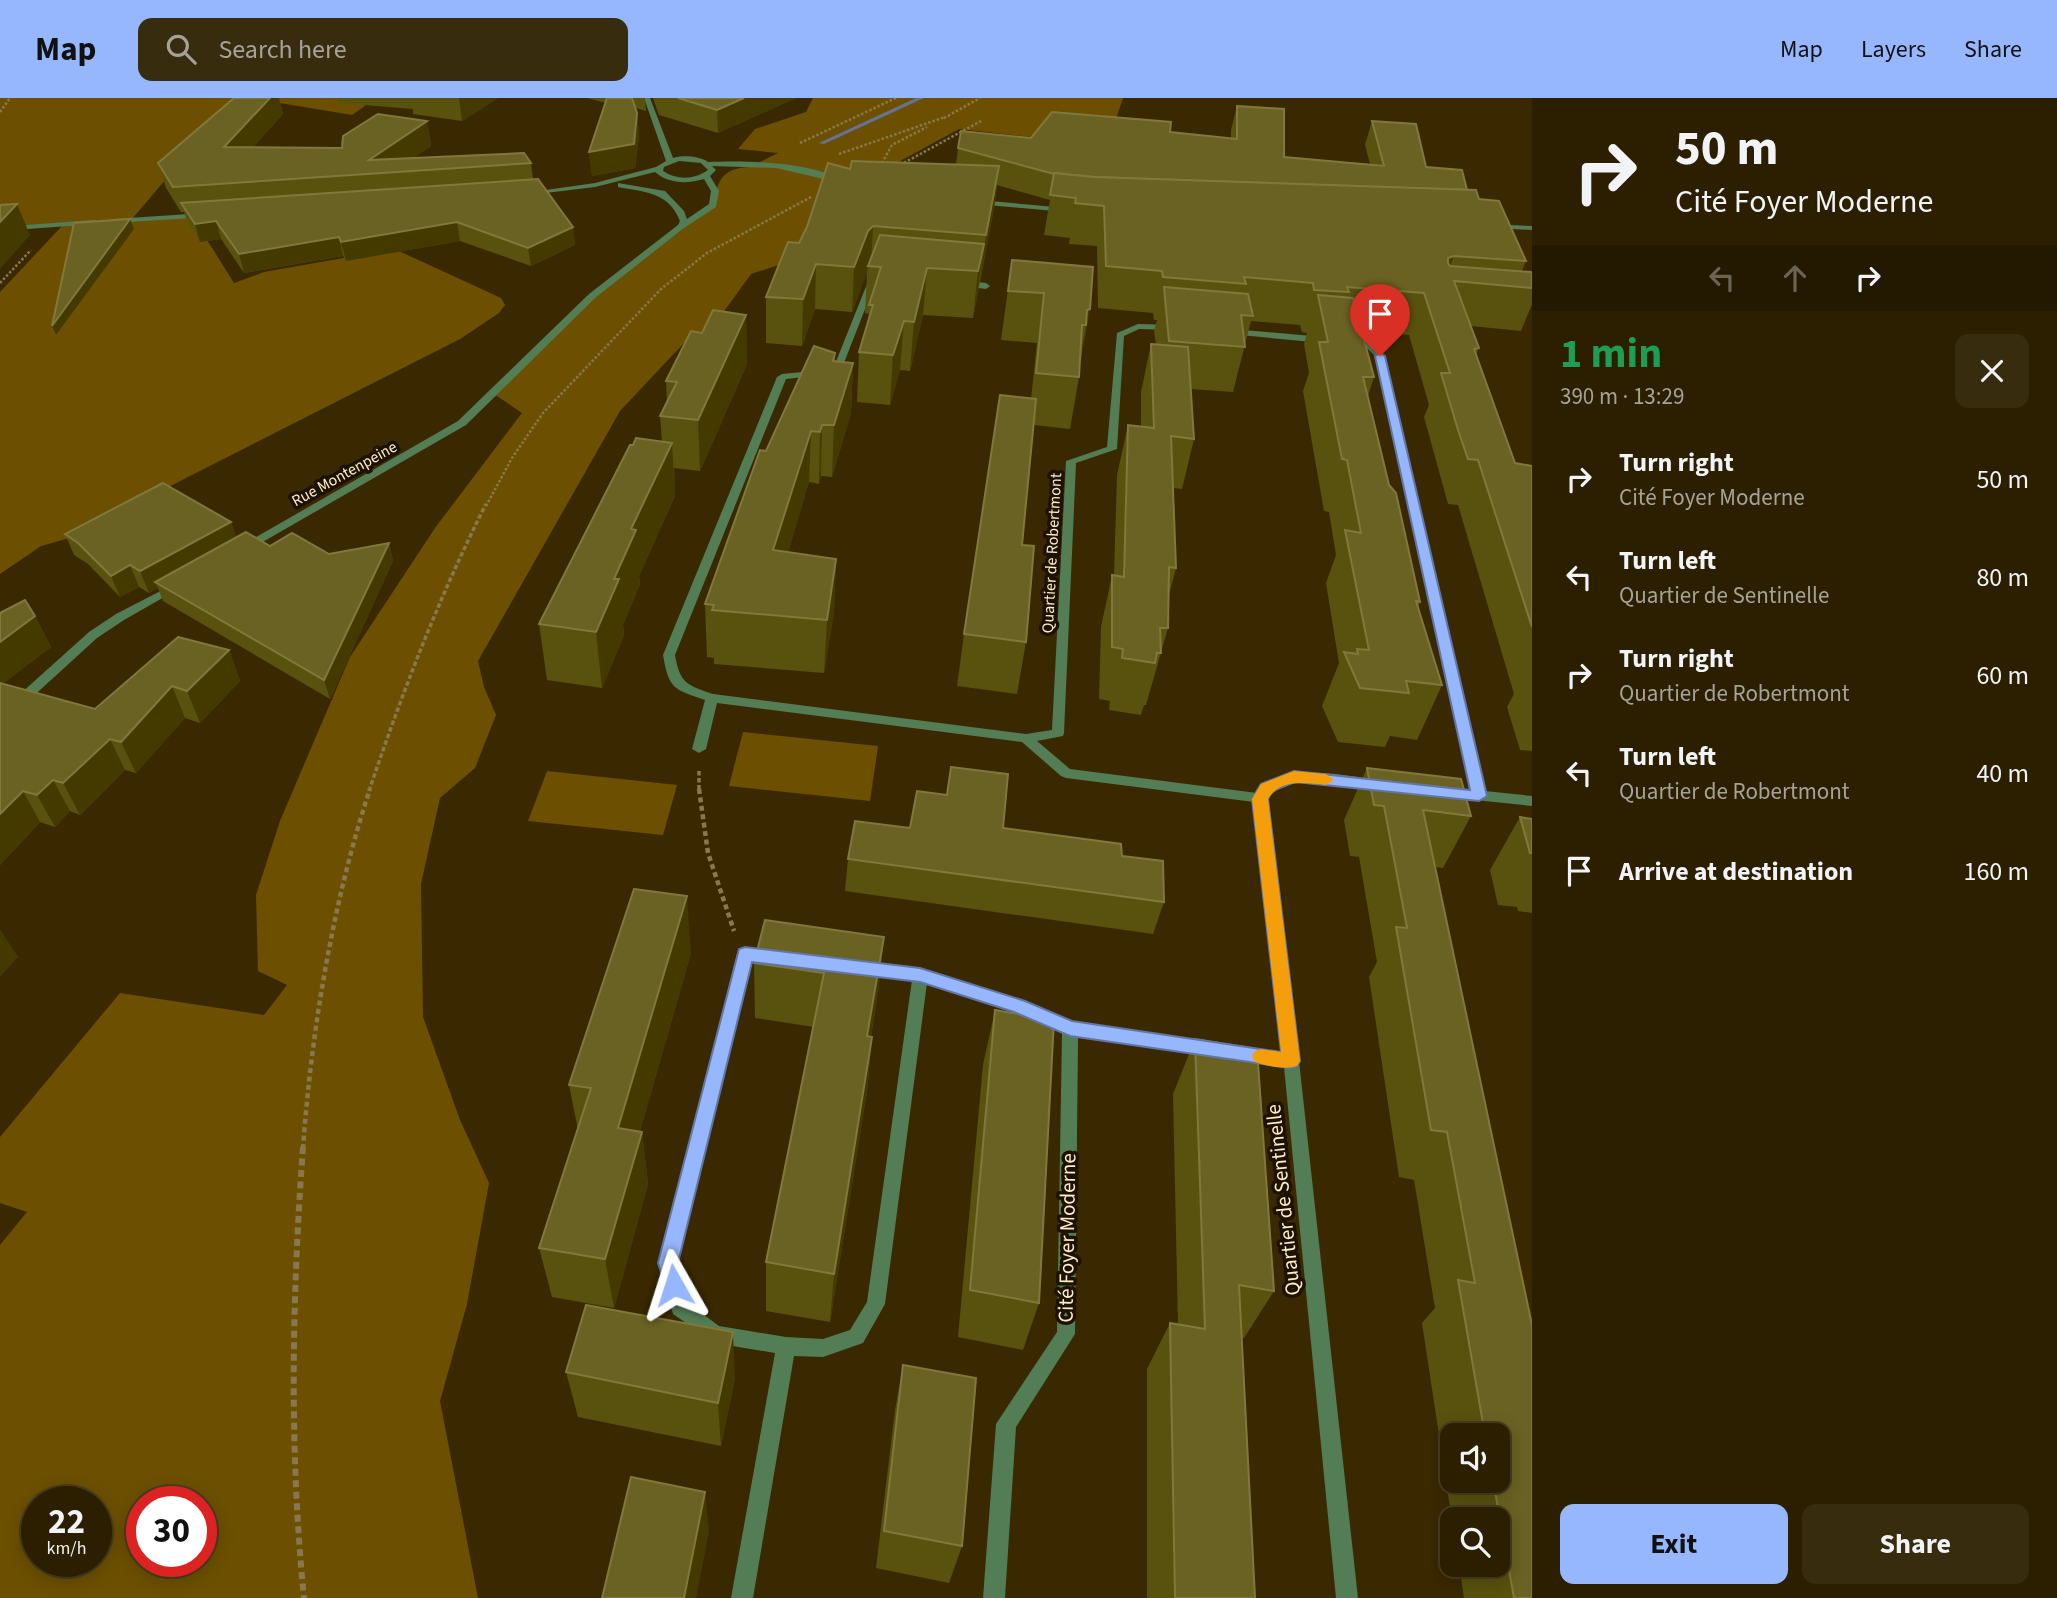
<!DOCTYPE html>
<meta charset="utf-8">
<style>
:root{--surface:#2c1f00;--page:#382c0f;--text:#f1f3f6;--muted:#a6a299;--line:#483d22;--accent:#96b6fd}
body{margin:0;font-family:"Source Sans 3",sans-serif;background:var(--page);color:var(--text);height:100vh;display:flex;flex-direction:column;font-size:26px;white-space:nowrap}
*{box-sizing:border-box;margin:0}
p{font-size:23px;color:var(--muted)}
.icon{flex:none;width:38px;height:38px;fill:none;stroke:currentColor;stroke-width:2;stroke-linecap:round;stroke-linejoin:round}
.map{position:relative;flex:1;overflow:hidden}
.sheet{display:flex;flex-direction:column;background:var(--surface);width:525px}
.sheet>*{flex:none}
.top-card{background:#2c1f00;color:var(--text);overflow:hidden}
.buttons{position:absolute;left:1440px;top:1325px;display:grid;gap:14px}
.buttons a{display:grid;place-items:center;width:70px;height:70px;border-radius:14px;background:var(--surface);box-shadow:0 4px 18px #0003,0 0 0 2px var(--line);font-size:35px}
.speed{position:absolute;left:21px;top:1388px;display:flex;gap:14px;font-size:35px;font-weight:700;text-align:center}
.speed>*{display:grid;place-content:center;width:91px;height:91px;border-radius:50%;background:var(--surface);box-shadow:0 4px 18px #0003,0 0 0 2px var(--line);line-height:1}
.speed small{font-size:18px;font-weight:400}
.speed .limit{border:10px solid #d22;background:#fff;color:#111}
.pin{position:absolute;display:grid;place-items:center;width:60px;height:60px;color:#fff;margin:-72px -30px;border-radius:50% 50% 50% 0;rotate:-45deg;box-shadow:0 0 7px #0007}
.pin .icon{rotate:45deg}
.me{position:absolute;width:77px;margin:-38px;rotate:354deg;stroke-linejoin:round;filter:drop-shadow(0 0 5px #0008)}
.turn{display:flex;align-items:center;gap:24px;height:147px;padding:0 28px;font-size:32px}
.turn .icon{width:91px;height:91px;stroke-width:2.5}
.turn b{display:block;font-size:49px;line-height:60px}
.lanes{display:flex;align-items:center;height:66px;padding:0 28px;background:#0003;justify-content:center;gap:35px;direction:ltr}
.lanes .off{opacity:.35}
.round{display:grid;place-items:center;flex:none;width:74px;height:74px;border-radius:14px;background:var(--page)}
.headline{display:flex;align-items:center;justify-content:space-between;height:119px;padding:0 28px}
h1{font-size:42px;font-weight:700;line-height:52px;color:#1e9e55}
.button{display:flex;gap:14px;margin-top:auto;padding:14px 28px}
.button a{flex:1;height:80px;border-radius:14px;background:var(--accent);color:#111;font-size:28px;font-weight:700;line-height:80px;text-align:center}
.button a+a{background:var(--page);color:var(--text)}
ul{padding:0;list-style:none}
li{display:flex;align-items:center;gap:21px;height:98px;padding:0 28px}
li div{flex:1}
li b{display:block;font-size:26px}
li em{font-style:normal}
header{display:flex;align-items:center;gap:42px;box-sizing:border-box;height:98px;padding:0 35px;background:var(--accent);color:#111}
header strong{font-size:33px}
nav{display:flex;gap:38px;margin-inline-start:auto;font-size:24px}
.search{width:490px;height:63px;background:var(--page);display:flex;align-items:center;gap:18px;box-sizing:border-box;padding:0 24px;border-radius:14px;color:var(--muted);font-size:26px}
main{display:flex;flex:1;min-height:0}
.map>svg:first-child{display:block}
.green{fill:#6c5000;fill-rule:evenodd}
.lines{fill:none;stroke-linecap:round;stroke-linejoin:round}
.stream{fill:#657295;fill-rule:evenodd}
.path-far3{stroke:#897750;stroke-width:2.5;stroke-dasharray:2.5 2;stroke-linecap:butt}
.path-far2{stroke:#897750;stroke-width:3.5;stroke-dasharray:4.5 2.5;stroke-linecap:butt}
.path-far1{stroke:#897750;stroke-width:4.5;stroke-dasharray:5 3.5;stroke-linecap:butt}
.path{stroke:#897750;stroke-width:6;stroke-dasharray:7 4.5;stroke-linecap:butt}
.minor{fill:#537d54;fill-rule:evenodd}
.wall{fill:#58520e;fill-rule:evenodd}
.shaded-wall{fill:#443a00}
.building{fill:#696222;stroke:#81783c;stroke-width:2}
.route{fill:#96b6fd;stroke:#6276a4;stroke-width:2}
.slow{fill:#f59e0b}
.labels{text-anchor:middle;stroke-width:7;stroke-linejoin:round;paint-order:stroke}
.far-street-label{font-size:16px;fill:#feecc7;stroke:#1d1200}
.near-street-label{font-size:21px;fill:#feecc7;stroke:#1d1200}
</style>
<header>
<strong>Map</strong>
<div class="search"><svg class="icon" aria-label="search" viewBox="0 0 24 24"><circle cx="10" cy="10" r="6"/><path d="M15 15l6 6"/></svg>Search here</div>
<nav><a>Map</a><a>Layers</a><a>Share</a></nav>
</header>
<main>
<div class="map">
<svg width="1532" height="1500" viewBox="0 0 1532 1500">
<rect width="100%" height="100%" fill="#3a2900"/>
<g class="green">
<polygon points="0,0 235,0 132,121 192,118 234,185 264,174 372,155 401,154 501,200 505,207 499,215 460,241 66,441 41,448 0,476 0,194 63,127 0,131"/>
<polygon points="249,0 376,0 352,17"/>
<path d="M813,0H1123L1107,47L959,31L902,62L801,160L751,176L717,223L683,246L620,313L478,563L484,589L496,617L475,670L440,700L421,786L423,919L460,1022L489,1085L467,1206L440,1303L478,1500H0V1147L27,1114L0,1105V1039L120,895L264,917L287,887L258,873L256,797L280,723L350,559L435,430L522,315L494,296L571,218L713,107C719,64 738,70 775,68L758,65L778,55L738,51L755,31L806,14ZM37,1404H96V1463H37ZM142,1404H201V1463H142Z"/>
<polygon points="743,634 878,648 870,703 729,688"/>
<polygon points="547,673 677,687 663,737 528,723"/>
</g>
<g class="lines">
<polygon class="stream" points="916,0 924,0 824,46 819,45"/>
<g class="path-far3">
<polyline points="0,14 10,0"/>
<polyline points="944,20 980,0"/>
<polyline points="800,45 896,0"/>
<polyline points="839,56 945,19"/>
<polyline points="882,65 892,47 927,29"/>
<polyline points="900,67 981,23"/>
<polyline points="0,185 31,152"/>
<polyline points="486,408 512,360 543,315 661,191 707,155 811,99"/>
</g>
<g class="path-far2">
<polyline points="699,673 699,693"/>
<path d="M369,693C402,595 439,499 486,406"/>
</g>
<g class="path-far1">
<polyline points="699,691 708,755 734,833"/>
<path d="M303,1051C311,935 333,802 370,691"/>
</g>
<path class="path" d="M303,1049C292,1199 289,1351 304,1500"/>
<g class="minor">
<path d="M644,0H650L673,60C682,57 700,58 708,64C746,62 812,64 845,83L841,85L776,70L712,68L716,72L710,78L719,93L716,109L684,130L595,200L466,327L247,453H239V449L458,323L589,196L678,127L680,123C669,94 644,94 618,89V85L665,93L684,113L687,121L709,106L711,93L704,81C687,86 669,86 655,74L595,89L529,97L525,95L595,85L656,69L666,63ZM679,63L701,65L708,72C694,82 677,82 663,73L664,69Z"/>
<polygon points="979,102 1066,110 1070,112 1066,114 976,106 976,102"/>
<polygon points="205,115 209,117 208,119 113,125 109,123 113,121"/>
<polygon points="93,122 96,122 96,126 0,133 0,129"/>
<polygon points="1489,126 1532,128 1532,132 1492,130 1489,130"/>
<path d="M871,176L878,178L840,275L786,281L675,557C680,586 687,587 713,596L1026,636L1052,632L1066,363L1107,349L1117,235L1138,226L1176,227V231L1173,232L1139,231L1124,238L1117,351L1076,365L1064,635L1063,638L1037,643L1070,671L1257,695C1283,667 1324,674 1358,679C1367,681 1377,680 1384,687L1377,692C1342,687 1294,671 1267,701L1299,963L1358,1500H1336L1284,969L1240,963L1234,961L1232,956L1234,951L1240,949L1282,955L1254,704L1066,680L1061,678L1022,644L717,605L706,651L699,655L692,651L705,602C673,591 669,591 663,557L777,279L782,276L833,271Z"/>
<polygon points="960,182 986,185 990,188 986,191 957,187 956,185"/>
<polygon points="1232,231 1323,239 1328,242 1323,245 1229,236 1229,232"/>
<polygon points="1350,241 1374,247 1385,258 1485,693 1532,698 1532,708 1446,699 1439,694 1446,689 1471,692 1376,259 1368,251 1347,246 1347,242"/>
<polygon points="176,485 182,488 180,490 124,522 97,540 5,624 0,625 0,614 89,534 116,516"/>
<polygon points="745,850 779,856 782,860 779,864 774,866 751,863 677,1165 688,1205 719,1228 786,1239 823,1241 850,1232 867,1204 912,882 863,876 858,874 855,870 858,866 863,864 920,871 1024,904 1072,925 1210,944 1216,946 1218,951 1216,956 1210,958 1078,939 1075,1236 1016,1329 1005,1500 983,1500 996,1326 1057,1234 1062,935 1014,913 927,885 885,1206 863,1245 823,1259 794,1258 753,1500 731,1500 775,1255 715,1245 673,1216 659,1165 737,856 740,852"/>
</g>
</g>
<g class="wall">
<polygon points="234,0 279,0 283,16 253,49 342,50 427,23 431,48 413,60 531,65 533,81 573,129 575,147 531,168 460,143 346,163 343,158 244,175 221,141 200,144 187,123 184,114 181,114 166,90 158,65"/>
<polygon points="337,0 498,0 462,23 413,16 413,11 339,5"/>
<polygon points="587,0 645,0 646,13 636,10 637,15 639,38 635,70 592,78 589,54 606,5"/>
<polygon points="653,0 796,0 718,35 659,17"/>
<polygon points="1237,8 1284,59 1370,66 1365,47 1372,23 1426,69 1467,92 1479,101 1526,163 1522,173 1532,175 1532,206 1521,233 1471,228 1479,250 1476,257 1515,365 1532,368 1532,653 1520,652 1507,609 1514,596 1458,407 1448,406 1424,319 1429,307 1409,237 1362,234 1374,279 1368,298 1389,387 1420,504 1418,509 1442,587 1417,642 1390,638 1385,649 1338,644 1322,608 1339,565 1326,485 1336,457 1329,414 1324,413 1303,293 1309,275 1304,246 1307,235 1302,234 1300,227 1251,223 1233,294 1191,291 1194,341 1182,391 1173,390 1176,470 1168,501 1168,530 1146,607 1144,607 1141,617 1109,612 1110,603 1099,601 1101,529 1112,477 1114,477 1117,377 1128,327 1141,328 1141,294 1151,246 1156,246 1154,233 1157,222 1154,222 1153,215 1098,210 1097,148 1069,146 1070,140 1044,137 1050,102 997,87 994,110 973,220 923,217 910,273 900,272 890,307 857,304 859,254 868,224 869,216 865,215 867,176 866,177 852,214 815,211 802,248 766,245 766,199 799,145 850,71 956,66 958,50 1031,40 1170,34 1231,40 1231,32"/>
<polygon points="1012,162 1090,211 1081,261 1080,261 1079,279 1070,331 1034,327 1022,447 1026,544 1017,596 957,588 964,536 1031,301 1037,245 1001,242"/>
<polygon points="746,217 747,266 700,373 674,370 675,398 639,478 640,486 623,527 624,537 602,590 547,582 539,526 662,343 660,318 667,305 666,283 702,235"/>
<polygon points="835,255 835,263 853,265 851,315 832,379 821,378 819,386 809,384 788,454 836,461 834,514 824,575 714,566 714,560 707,559 705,506 766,353"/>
<polygon points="231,424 236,439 270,448 329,456 389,445 393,463 330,601 163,503 158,490 149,495 139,489 120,499 88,466 74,457 65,436"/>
<polygon points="0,515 35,518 51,549 2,586 95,611 229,552 240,583 200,625 185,620 136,675 125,672 80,717 70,713 55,729 40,724 0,767"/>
<path d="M1367,670L1471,718L1443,770L1435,769L1532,1500H1464L1459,1466H1498V1421H1452V1423L1422,1225L1435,1210L1414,1082L1399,1079L1369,879L1377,864L1359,759L1350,758L1344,722ZM1452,1337H1498V1382H1452Z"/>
<polygon points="1520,719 1532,721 1532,815 1518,813 1517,809 1498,807 1490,772"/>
<polygon points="910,730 1122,758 1164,804 1153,836 845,793 848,761"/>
<polygon points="884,839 878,895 871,939 872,939 867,993 830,1224 766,1213 766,1164 814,929 755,920 754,865"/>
<polygon points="691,855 640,1033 642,1034 648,1086 614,1210 552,1199 539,1150 578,1032 569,987"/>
<polygon points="995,912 1039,1205 1023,1252 958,1239 983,967"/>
<polygon points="1195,941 1274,1193 1244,1240 1241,1240 1255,1500 1147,1500 1147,1271 1170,1225 1178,1226 1173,996"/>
<polygon points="903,1267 962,1448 949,1485 876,1470 895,1312"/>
<polygon points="566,1274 735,1280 721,1348 578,1319"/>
</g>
<g class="shaded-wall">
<polygon points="270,0 279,0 283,16 231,74 224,49"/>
<polygon points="459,0 498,0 462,23"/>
<polygon points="744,0 796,0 718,35 717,12"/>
<polygon points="637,15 639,38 635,70 592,78 589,54"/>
<polygon points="427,23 431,48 394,74 369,62"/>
<polygon points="999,68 994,110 980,182 986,137"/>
<polygon points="17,106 30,137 0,171 0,124"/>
<polygon points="130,121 134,131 56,237 52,228"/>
<polygon points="216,123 221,141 200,144 195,126"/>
<polygon points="457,124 460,143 346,163 341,144"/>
<polygon points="873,128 871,168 868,168 867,176 866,177 852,214 854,169 868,133"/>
<polygon points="573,129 575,147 531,168 528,150"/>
<polygon points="339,139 343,158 244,175 239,156"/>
<polygon points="984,146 978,193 973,220 978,173"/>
<polygon points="1454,158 1438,199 1448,160"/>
<polygon points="816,166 815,211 802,248 803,201"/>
<polygon points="927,170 923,217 910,273 914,224"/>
<polygon points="1090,211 1081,261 1080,261 1086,227 1087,212"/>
<polygon points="746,217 747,266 700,373 698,322"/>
<polygon points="904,223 900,272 890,307 893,257"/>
<polygon points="853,265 851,315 832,379 834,327"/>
<polygon points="822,327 821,378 819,386 820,334"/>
<polygon points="811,333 809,384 773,505 773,452"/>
<polygon points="672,345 675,398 639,478 640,486 623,527 624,537 602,590 596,534 631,431"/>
<polygon points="231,424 238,445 155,484 158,490 149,495 140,473"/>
<polygon points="389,445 393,463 330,601 324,582"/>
<polygon points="836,461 834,514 824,575 827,522"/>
<polygon points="130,467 139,489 120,499 111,478"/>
<polygon points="35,518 51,549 0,588 0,544"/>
<polygon points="229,552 240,583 200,625 187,593"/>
<polygon points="172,588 185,620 136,675 121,644"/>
<polygon points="110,641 125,672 80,717 63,685"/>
<polygon points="53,682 70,713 55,729 37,697"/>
<polygon points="23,693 40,724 0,767 0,716"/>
<polygon points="687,798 691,855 626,1082 618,1030"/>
<polygon points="0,831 18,859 0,879"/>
<polygon points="884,839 878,895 862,993 867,938"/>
<polygon points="872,939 867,993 830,1224 834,1176"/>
<polygon points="642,1034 648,1086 614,1210 605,1161"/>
<polygon points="733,1234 735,1280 721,1348 718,1305"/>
<polygon points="705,1394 709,1434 696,1500 684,1500"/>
</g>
<g class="building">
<polygon points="234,0 270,0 224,49 342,50 343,38 378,16 427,23 369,62 524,55 531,65 173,89 158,65"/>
<polygon points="607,0 632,0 637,15 634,46 589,54"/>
<polygon points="678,0 744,0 717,12"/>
<polygon points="1237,8 1284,11 1284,59 1384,68 1372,23 1416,26 1426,69 1462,72 1467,92 1094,79 1054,75 1054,76 958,50 961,33 1031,40 1052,14 1171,24 1170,34 1237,41"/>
<polygon points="852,63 999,68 986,137 873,128 868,133 854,169 816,166 803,201 766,199 788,144 799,145 807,129 828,65 850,71"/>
<polygon points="1054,75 1094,79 1476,92 1479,101 1499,103 1526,163 1454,158 1448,160 1448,165 1450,168 1531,174 1532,175 1532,190 1454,183 1479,250 1474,251 1515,365 1532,368 1532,529 1478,362 1468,361 1458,332 1441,275 1450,275 1424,195 1347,189 1349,194 1314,192 1313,185 1244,179 1246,186 1163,179 1162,173 1106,168 1104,108 1075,105 1076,100 1050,97"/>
<polygon points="538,81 573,129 528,150 457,124 341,144 339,139 239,156 216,123 195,126 181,105"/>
<polygon points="17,106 0,124 0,107"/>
<polygon points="130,121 52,228 74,125"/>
<polygon points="880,137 984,146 978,173 927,170 914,224 904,223 893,257 859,254 873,207 869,207 881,169 868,168"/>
<polygon points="1012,162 1093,169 1090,211 1087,212 1086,227 1082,227 1079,279 1036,275 1044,195 1008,193"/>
<polygon points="1164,189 1248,196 1253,218 1241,217 1245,249 1169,243"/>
<polygon points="1318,197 1353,200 1374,279 1363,279 1389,387 1396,395 1420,504 1416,503 1442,587 1406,583 1409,595 1360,590 1344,554 1358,556 1357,551 1369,552 1345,432 1361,435 1347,362 1342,361 1319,244 1328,244"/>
<polygon points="713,212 746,217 698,322 660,318 677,284 666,283 691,233 702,235"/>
<polygon points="1151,246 1188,249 1194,341 1171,338 1176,470 1169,469 1168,530 1160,530 1161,555 1157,555 1155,565 1122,560 1123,551 1112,549 1112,477 1124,479 1128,327 1154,330"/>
<polygon points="814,248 835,255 833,263 853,265 834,327 822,327 820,334 811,333 773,452 836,461 827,522 712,512 714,507 705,506 760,352 766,353"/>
<polygon points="1000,297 1036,301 1022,447 1034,448 1026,544 964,536"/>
<polygon points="636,340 672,345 631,431 636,432 614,481 619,481 596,534 539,526 630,347 633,347"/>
<polygon points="163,385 231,424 140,473 130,467 111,478 78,445 65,436"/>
<polygon points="246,434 270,448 292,435 329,456 389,445 324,582 155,484"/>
<polygon points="25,502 35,518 0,544 0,515"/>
<polygon points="178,539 229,552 187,593 172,588 121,644 110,641 63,685 53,682 37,697 23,693 0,716 0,585 95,611"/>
<polygon points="951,669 1008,676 1003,730 1121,746 1122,758 1163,763 1164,804 848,761 855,723 910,730 917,693 947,697"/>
<polygon points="1367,670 1461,681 1471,718 1423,712 1532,1227 1532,1500 1514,1500 1493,1382 1498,1382 1498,1337 1485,1337 1458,1182 1475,1185 1447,1034 1431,1032 1396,829 1407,830 1384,708 1374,707"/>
<polygon points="1520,719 1532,721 1532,755 1530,755"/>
<polygon points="634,791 687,798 618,1030 642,1034 605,1161 539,1150 591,990 569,987"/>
<polygon points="765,822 884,839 867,938 872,939 834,1176 766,1164 824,875 754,865"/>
<polygon points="995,912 1054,922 1039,1205 970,1192"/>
<polygon points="1195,941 1257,951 1274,1193 1239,1187 1255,1500 1175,1500 1170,1225 1205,1231"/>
<polygon points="586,1207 733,1234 718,1305 566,1274"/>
<polygon points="903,1267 976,1280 962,1448 884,1433"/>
<polygon points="631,1379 705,1394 684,1500 602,1500"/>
</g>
<polygon class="route" points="1380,255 1385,258 1487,698 1479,703 1295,684 1272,693 1268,701 1300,963 1297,968 1291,970 1070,938 1014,914 920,884 752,864 678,1165 684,1187 681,1194 674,1197 667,1194 658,1165 739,851 745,849 920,870 1025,903 1072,923 1281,954 1252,701 1261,686 1294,673 1470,692 1375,258"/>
<path class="slow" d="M1294,673L1326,676L1334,682L1326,687C1306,685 1280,680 1268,701L1300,963L1297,968C1285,972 1267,968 1255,964L1252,958L1255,953L1261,951L1281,954L1252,701L1261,686Z"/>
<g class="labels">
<g class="far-street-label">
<text transform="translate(344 375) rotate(-29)" y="6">Rue Montenpeine</text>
<text transform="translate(1051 455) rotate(-87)" y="6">Quartier de Robertmont</text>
</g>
<g class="near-street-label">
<text transform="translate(1283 1102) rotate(-96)" y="7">Quartier de Sentinelle</text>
<text transform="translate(1067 1140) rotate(-89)" y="7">Cité Foyer Moderne</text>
</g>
</g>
</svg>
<div class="buttons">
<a><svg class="icon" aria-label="sound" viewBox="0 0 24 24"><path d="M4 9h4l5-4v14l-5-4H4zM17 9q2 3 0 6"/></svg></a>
<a><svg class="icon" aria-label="search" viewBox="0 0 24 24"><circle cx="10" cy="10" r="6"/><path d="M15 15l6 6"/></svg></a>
</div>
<div class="speed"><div>22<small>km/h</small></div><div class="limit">30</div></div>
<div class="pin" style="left:1380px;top:258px;background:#d93025"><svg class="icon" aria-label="arrive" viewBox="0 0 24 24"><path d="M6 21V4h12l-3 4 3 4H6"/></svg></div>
<svg class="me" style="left:674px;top:1187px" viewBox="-20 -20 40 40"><path d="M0-17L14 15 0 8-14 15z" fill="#96b6fd" stroke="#fff" stroke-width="4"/></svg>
</div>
<section class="sheet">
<div class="top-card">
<div class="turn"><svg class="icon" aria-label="right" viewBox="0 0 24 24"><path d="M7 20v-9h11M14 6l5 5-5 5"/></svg><div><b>50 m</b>Cité Foyer Moderne</div></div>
<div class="lanes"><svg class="icon off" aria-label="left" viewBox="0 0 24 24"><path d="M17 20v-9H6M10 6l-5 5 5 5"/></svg><svg class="icon off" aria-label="ahead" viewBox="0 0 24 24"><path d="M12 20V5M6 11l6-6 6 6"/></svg><svg class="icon" aria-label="right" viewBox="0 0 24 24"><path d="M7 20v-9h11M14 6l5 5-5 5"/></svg></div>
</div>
<div class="headline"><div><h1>1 min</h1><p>390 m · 13:29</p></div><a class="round"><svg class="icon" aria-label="close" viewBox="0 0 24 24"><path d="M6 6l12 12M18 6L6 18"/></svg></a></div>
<ul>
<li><svg class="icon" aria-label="right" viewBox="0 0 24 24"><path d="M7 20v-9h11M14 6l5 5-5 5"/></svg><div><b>Turn right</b><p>Cité Foyer Moderne</p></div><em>50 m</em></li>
<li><svg class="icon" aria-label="left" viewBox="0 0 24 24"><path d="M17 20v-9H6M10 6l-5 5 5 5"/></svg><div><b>Turn left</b><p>Quartier de Sentinelle</p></div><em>80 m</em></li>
<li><svg class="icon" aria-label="right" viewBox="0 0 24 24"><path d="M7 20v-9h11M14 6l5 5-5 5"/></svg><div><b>Turn right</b><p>Quartier de Robertmont</p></div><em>60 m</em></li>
<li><svg class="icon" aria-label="left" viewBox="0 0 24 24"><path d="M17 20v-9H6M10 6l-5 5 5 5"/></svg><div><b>Turn left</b><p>Quartier de Robertmont</p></div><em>40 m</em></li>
<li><svg class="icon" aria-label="arrive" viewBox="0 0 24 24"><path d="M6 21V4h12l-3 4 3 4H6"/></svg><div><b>Arrive at destination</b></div><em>160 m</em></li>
</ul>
<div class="button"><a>Exit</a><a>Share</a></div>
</section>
</main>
